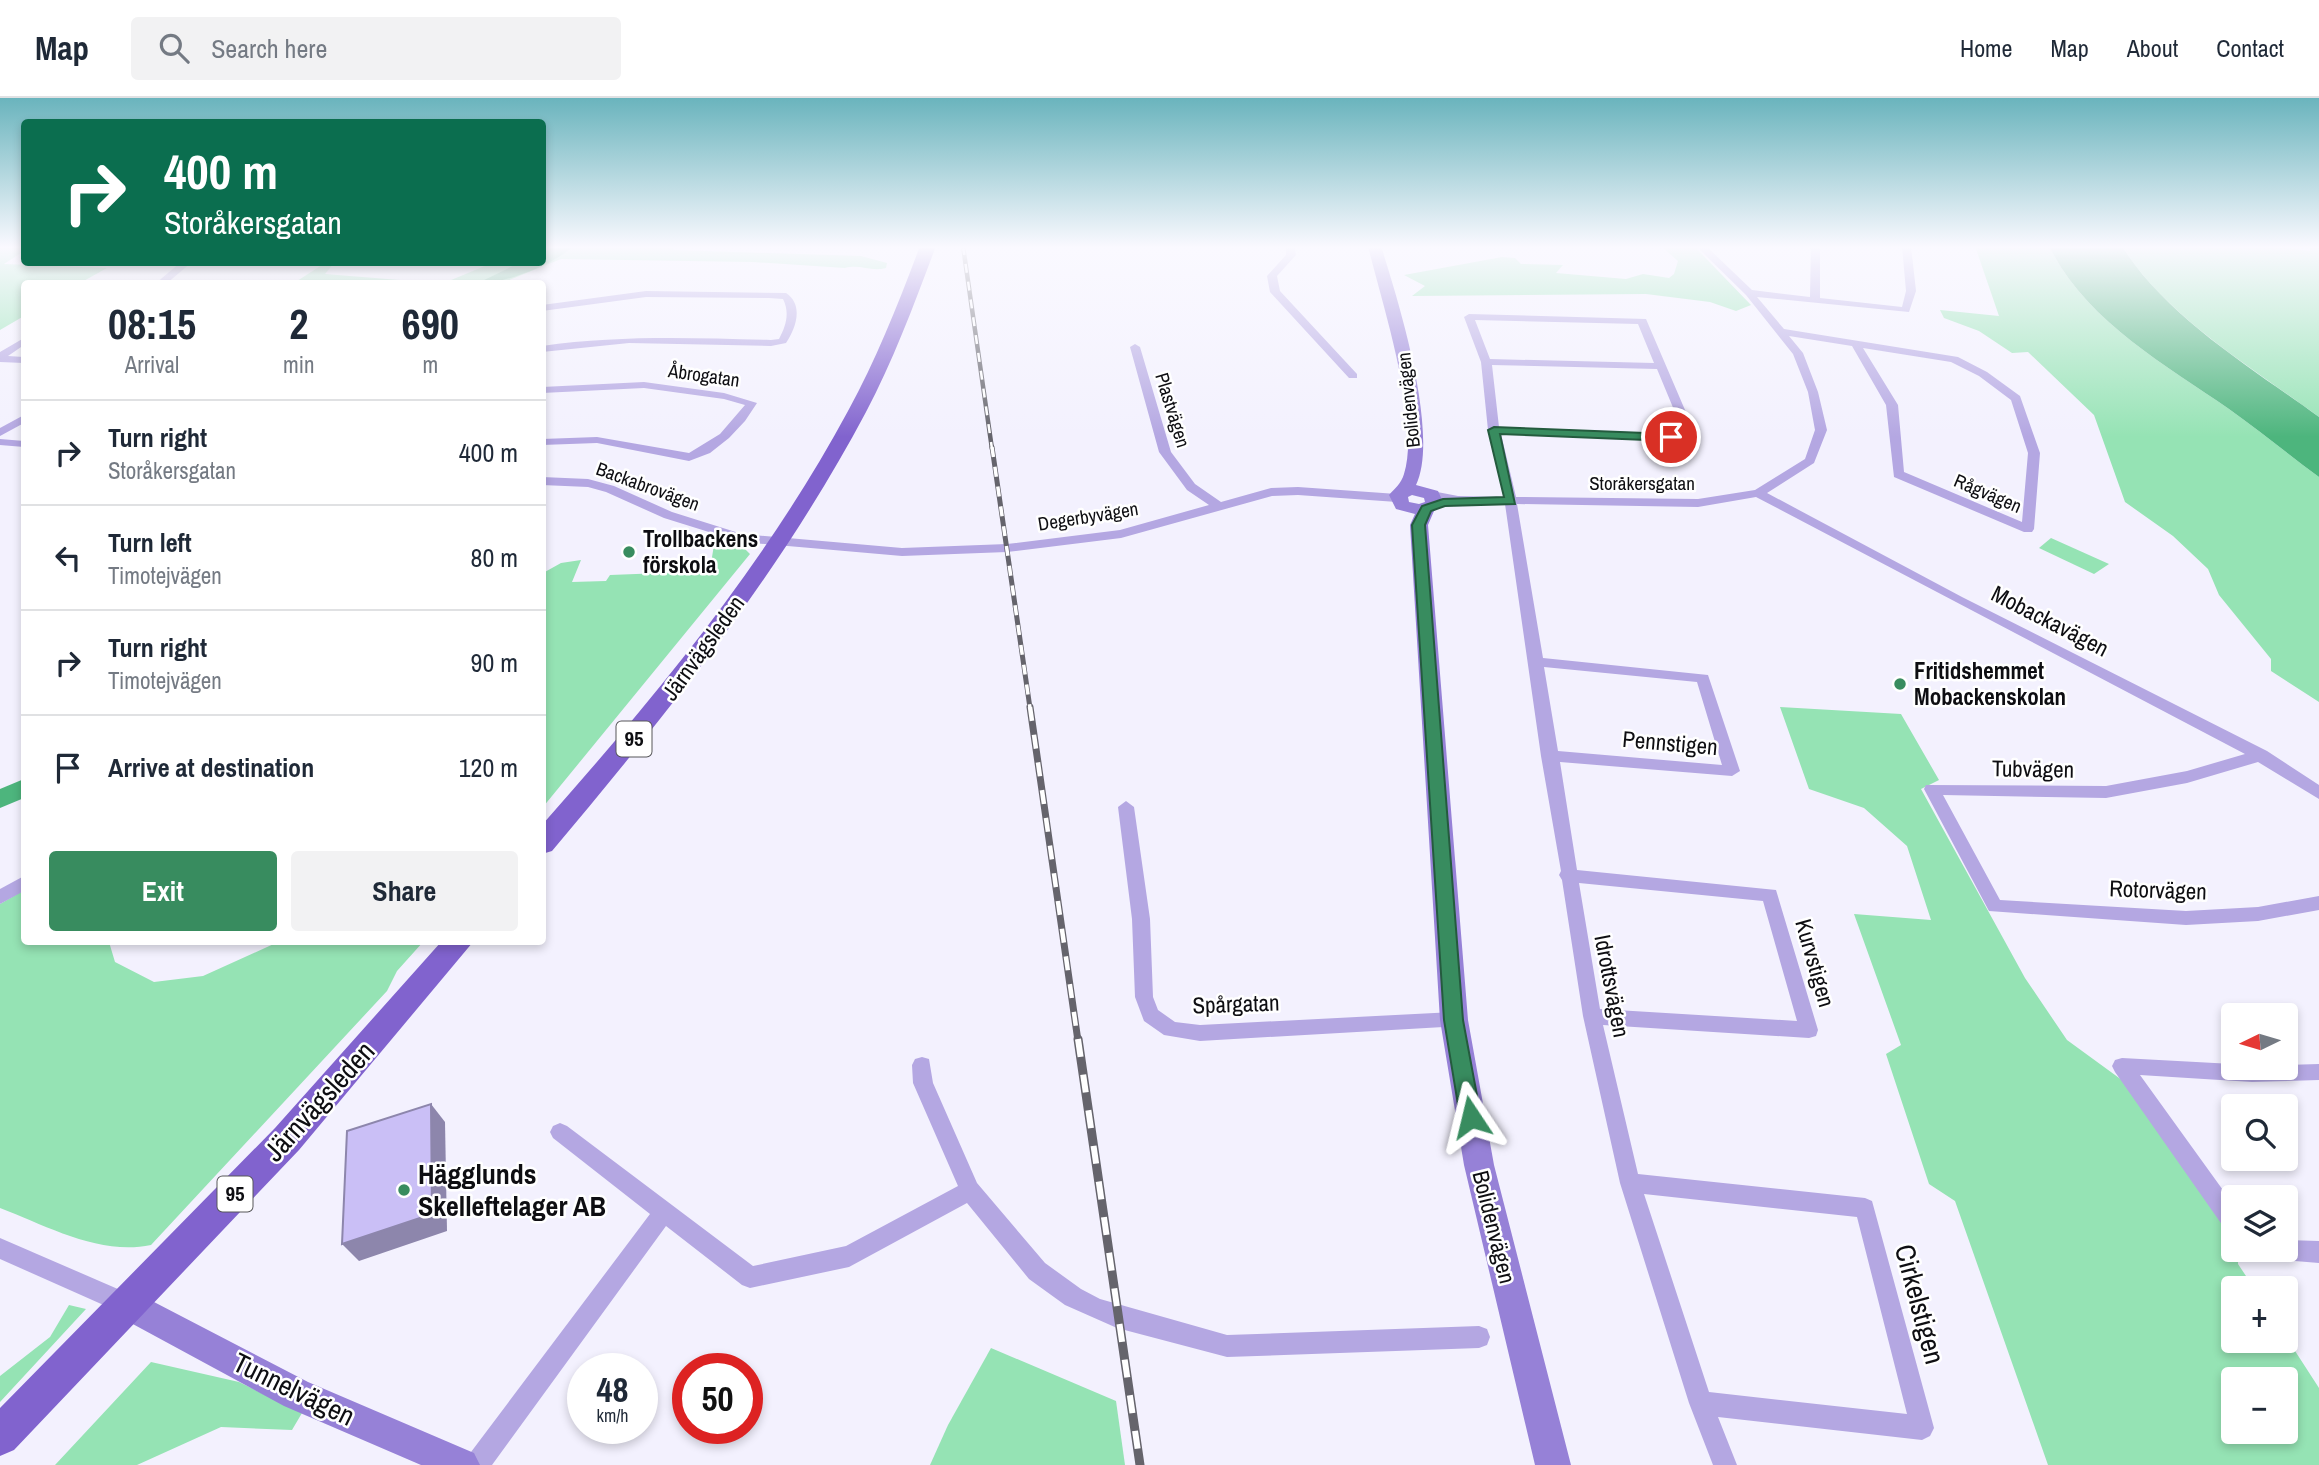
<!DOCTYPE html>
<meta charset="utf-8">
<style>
:root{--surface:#fff;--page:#f2f2f3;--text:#1f2937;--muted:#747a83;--line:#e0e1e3;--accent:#388c5f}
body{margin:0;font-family:"Archivo Narrow",sans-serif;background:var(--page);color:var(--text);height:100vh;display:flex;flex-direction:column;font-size:26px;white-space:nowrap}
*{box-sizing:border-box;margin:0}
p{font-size:23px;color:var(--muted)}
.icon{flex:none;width:38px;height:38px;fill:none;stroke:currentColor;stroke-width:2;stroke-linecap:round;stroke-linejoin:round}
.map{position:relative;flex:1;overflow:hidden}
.details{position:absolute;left:21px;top:182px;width:525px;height:665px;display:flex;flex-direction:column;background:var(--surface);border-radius:7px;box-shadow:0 4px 10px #0003}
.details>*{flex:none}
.hud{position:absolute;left:21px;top:21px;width:525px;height:147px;border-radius:7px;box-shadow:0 4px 10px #0003;background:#0b6e4f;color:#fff;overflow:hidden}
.needle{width:46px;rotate:265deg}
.fabs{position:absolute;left:2221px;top:905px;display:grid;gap:14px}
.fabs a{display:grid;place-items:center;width:77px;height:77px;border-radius:7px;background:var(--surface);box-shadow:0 4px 10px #0003;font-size:35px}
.speed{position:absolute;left:567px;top:1255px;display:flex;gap:14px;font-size:35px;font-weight:700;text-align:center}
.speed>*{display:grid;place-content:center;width:91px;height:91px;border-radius:50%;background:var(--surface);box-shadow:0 4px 10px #0003;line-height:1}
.speed small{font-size:18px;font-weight:400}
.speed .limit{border:10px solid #d22;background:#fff;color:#111}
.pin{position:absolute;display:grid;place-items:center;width:60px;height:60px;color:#fff;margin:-30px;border:4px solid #fff;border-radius:50%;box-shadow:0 2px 7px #0007}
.me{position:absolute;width:77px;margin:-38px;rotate:350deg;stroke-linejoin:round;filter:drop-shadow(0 0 5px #0008)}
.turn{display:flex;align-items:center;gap:24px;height:147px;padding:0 28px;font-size:32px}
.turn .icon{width:91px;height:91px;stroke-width:2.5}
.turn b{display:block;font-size:49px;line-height:60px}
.eta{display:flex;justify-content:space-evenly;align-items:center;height:119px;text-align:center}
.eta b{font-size:42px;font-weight:700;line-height:49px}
.action{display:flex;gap:14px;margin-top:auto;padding:14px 28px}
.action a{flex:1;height:80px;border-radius:7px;background:var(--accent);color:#fff;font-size:28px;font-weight:700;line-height:80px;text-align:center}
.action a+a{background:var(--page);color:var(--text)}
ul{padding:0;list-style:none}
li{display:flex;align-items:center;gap:21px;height:105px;padding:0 28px;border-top:2px solid var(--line)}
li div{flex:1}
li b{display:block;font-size:26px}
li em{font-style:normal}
header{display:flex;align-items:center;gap:42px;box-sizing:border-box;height:98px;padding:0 35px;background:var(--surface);border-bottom:2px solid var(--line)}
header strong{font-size:33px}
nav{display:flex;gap:38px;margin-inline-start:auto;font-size:24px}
.search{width:490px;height:63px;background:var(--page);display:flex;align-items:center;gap:18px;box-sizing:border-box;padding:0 24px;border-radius:7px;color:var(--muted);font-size:26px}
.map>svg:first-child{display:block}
.green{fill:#95e3b4;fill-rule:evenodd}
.water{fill:#4db57d}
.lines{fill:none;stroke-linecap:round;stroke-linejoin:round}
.river{fill:#4db57d;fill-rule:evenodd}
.street{fill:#b4a7e2;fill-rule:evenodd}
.secondary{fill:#9681d7;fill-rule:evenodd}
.primary{fill:#8163ce;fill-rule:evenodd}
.rail-far3-casing{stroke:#65646c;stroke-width:4.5}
.rail-far2-casing{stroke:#65646c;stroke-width:5}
.rail-far1-casing{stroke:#65646c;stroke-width:7}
.rail-casing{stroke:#65646c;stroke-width:9}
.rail-far3{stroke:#fff;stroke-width:2.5;stroke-dasharray:9;stroke-linecap:butt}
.rail-far2{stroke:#fff;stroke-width:3.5;stroke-dasharray:10;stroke-linecap:butt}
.rail-far1{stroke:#fff;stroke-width:4.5;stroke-dasharray:14;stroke-linecap:butt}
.rail{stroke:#fff;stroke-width:6;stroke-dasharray:18;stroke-linecap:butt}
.shaded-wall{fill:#8d86ac}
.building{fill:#cabff6;stroke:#8d86ac;stroke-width:2}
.route{fill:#388c5f;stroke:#245b3e;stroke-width:2}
.poi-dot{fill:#388c5f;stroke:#fff;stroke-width:2.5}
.labels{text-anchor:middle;stroke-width:5;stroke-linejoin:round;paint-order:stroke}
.far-street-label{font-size:19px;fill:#0e0e12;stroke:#fff}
.shield{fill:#fff;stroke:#565659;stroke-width:2}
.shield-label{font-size:21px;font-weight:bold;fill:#0e0e12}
.poi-label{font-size:23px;font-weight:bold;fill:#0e0e12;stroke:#fff;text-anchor:start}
.street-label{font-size:23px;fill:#0e0e12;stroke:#fff}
.near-street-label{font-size:28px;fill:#0e0e12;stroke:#fff}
.near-poi-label{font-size:28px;font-weight:bold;fill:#0e0e12;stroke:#fff;text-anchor:start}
</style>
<header>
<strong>Map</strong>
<div class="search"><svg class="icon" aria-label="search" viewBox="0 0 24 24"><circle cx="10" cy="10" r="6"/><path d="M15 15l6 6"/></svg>Search here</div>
<nav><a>Home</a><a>Map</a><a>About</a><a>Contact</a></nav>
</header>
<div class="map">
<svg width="2319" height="1367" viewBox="0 0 2319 1367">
<rect width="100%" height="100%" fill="#f3f1fe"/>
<g class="green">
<polygon points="0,148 24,148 24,153 4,166 107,170 80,185 24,186 24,218 0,232"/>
<path d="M543,148H673L674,152L861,158L887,165L886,170C871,174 860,166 845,170L753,164L561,161L502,185H444L492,165L542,164Z"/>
<polygon points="1661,148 1694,148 1751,207 1736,213 1710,204 1646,196 1412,198 1425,188 1404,177 1502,159 1515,160 1521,166 1563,167 1556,175 1626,181 1643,176 1669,180 1674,176 1678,163"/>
<path d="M1975,148H2049C2085,222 2164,266 2229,311C2260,333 2289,357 2319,379V604L2271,573V561L2219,497L2208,471L2173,438L2125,404L2094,317L2028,254L2012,255L1979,233L1944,220L1940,212L1999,218Z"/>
<path d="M2122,148H2269L2310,153L2311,148L2319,149V319C2253,270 2165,218 2122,148Z"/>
<polygon points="325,165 334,165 325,176 437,185 294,185"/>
<polygon points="2051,440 2109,466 2094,476 2039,450"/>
<polygon points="715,441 741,447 750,456 543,709 543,475 561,465 581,462 572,484 606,483 610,477 688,474 711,465"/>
<path d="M1780,609L1901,616L1939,682L1921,691L2025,880L2067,942L2126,985L2233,1138V1152H2238V1166L2254,1190H2233V1242H2286V1239L2319,1290V1367H2048L1955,1103L1929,1086L1886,956L1901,947L1854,816L1931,822L1907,748L1864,710L1809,691ZM2233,1281H2286V1334H2233Z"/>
<path d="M24,792V844H109L115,864L154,884L203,878L278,844H423L397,873L387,893L151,1147C100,1158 47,1128 0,1110V806Z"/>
<polygon points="69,1207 86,1211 0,1304 0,1278 50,1239"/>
<polygon points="991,1250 1116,1303 1125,1367 930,1367 948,1327"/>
<polygon points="151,1264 239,1284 302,1315 292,1332 221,1329 137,1367 55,1367"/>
</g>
<path class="water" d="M2049,148H2122C2165,218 2253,271 2319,319V379C2289,357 2260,333 2229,311C2164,266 2085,222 2049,148Z"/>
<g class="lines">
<g class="river">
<path d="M556,148H573C554,167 503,186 476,186L521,164H542V155Z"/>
<polygon points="24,681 24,700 0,710 0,691"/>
</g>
<g class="street">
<polygon points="1286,148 1294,148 1296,157 1277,178 1280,193 1357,276 1357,280 1349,280 1270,194 1267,178 1286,157"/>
<path d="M1696,148H1706L1752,192L1810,199L1811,148H1820V200L1902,209L1906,193L1902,148H1911L1916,193L1909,214L1757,199L1784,231L1958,259L1987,274L2020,298L2040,355L2034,431L2032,434H2024L1894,379L1886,307L1852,248L1789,238L1803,255L1818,294L1827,332L1814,365L1767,395L1962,499L2267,653L2319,687V701L2258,664L2187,685L2106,700L1943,697L2000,802L2186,813L2258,809L2319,798V812L2258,823L2186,827L1989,813L1924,691L1926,687L2106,688L2187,673L2245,656L1756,399L1698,409L1517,406L1543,560L1708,577L1740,673L1732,678L1560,664L1577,772L1776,792L1818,932L1816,938L1809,940L1603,927L1638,1076L1865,1100L1872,1103L1934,1330L1930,1338L1922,1342L1718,1319L1737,1367H1713L1689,1305L1620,1085L1583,918L1562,782L1559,777L1561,773L1541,658L1505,406H1458L1428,400L1426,397L1432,393L1458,398L1504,399L1488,332L1481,264L1464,219L1469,216L1646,221L1697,340L1691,343L1501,336L1516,399L1698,401L1755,392L1805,361L1815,332L1808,294L1793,256L1746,197ZM1475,222L1638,226L1654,265L1490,261ZM1863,250L1951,264L1979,278L2011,302L2028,355L2022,424L1904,374L1898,307ZM1492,267L1657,271L1684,336L1499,329ZM1544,569L1697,584L1722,667L1558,653ZM1579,785L1763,803L1797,923L1600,911ZM1644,1096L1857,1119L1907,1316L1709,1294Z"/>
<polygon points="181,164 192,164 166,186 155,186"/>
<path d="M646,193L786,195C804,207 796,230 786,245L771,248L629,245L542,254V248C619,237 694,240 771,242L779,241C786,228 790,215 783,201L769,200L646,199L542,213V207Z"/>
<polygon points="24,240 24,247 8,258 24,259 24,265 0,264 0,254"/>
<polygon points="1135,246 1140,249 1171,354 1195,386 1221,404 1271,390 1298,389 1397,396 1403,400 1397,404 1298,397 1272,398 1121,440 1007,454 902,458 741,444 664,420 606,394 588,389 542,387 542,379 588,381 614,388 672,414 742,436 902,450 1007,446 1120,432 1209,407 1187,392 1159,354 1130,249"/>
<polygon points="644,284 724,295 757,305 745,323 729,340 710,355 689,363 597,345 542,347 542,341 597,339 689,355 720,336 745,307 724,301 644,290 542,295 542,289"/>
<polygon points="24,317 24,325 0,338 0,330"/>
<polygon points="0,341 24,343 24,349 0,347"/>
<polygon points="1126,703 1134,709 1150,821 1153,899 1158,912 1175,924 1200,927 1454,914 1461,916 1463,922 1461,928 1200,943 1164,937 1144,923 1135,899 1132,821 1118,709"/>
<polygon points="24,778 24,793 0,806 0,791"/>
<polygon points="922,959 929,961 933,985 977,1085 1045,1165 1081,1191 1100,1201 1227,1237 1479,1228 1487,1231 1490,1239 1487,1247 1479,1250 1227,1259 1117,1230 1065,1207 1029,1181 967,1105 849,1169 750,1190 742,1187 666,1128 492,1367 465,1367 468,1358 650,1116 553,1040 550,1034 553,1028 560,1025 567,1028 753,1168 846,1148 958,1088 913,985 912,967 915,961"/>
<polygon points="2122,960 2233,966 2233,970 2286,970 2286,967 2319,966 2319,982 2252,984 2140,977 2233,1106 2233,1134 2225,1131 2115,974 2112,968 2115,962"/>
<polygon points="0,1140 134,1198 137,1206 134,1214 126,1217 0,1161"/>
<polygon points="2286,1142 2319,1143 2319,1165 2284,1162 2276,1159 2273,1152 2286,1152"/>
</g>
<g class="secondary">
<path d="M1368,148H1381C1398,202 1440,336 1416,387L1438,393L1444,406L1434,413L1428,427L1468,922L1494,1067L1571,1367H1535L1464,1067L1440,922L1410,427L1415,416L1396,411L1389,397C1395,390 1401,386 1404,376C1421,322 1381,203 1368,148ZM1412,397L1424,400L1425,404L1419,406L1409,404L1408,399Z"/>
<polygon points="129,1191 308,1284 474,1355 480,1367 421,1367 284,1308 118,1218 113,1207 118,1196"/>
</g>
<g class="primary">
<path d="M920,148H936C915,204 894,261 866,314C781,474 668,615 552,753L542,756V727C656,598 766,465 848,313C877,260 899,204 920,148Z"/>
<polygon points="441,844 473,844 299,1052 14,1352 0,1358 0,1310 275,1030"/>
</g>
<defs>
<polyline id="rail-far3" points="963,148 992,351"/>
<polyline id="rail-far2" points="992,349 1030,610"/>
<polyline id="rail-far1" points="1030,609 1078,943"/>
<polyline id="rail" points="1078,941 1140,1367"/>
</defs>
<use href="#rail-far3" class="rail-far3-casing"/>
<use href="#rail-far2" class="rail-far2-casing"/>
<use href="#rail-far1" class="rail-far1-casing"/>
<use href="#rail" class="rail-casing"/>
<use href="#rail-far3" class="rail-far3"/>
<use href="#rail-far2" class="rail-far2"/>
<use href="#rail-far1" class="rail-far1"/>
<use href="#rail" class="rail"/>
</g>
<polygon class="shaded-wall" points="431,1006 445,1024 447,1133 359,1163 342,1146"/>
<polygon class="building" points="431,1006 432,1116 342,1146 347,1033"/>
<linearGradient id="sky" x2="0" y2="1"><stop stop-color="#6ab4bd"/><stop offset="0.44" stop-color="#faf9ff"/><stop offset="1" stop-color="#faf9ff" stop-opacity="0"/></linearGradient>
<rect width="2319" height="339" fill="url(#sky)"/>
<polygon class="route" points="1494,329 1671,336 1677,339 1671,343 1500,336 1515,406 1445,408 1431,413 1425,427 1463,922 1481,1019 1478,1025 1471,1028 1463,1025 1460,1019 1444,922 1412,427 1422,408 1443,401 1504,399 1488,332"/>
<g class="poi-dot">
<circle cx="629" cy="454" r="7"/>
<circle cx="1900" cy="586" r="7"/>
<circle cx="404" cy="1092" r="7"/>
</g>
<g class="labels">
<g class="far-street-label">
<text transform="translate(704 277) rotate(8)" y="7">Åbrogatan</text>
<text transform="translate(1408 302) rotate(-96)" y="7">Bolidenvägen</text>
<text transform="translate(1173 312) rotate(73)" y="7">Plastvägen</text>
<text x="1642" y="392">Storåkersgatan</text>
<text transform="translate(648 388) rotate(20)" y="7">Backabrovägen</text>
<text transform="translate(1988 395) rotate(23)" y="7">Rågvägen</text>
<text transform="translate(1088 418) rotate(-9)" y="7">Degerbyvägen</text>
</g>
<g class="shield">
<rect x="616.5" y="623.5" width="35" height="35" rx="5"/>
<rect x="217.5" y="1078.5" width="35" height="35" rx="5"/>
</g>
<g class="shield-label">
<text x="634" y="648">95</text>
<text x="235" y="1103">95</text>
</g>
<g class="poi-label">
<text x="643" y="449">Trollbackens<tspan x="643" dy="26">förskola</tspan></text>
<text x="1914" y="581">Fritidshemmet<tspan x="1914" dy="26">Mobackenskolan</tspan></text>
</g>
<g class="street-label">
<text transform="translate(2050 523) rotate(27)" y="8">Mobackavägen</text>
<text transform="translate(703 550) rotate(-54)" y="8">Järnvägsleden</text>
<text transform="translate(1670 645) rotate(5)" y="8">Pennstigen</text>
<text transform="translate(2033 671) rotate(1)" y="8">Tubvägen</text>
<text transform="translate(2158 792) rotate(2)" y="8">Rotorvägen</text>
<text transform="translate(1815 865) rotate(74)" y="8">Kurvstigen</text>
<text transform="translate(1612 888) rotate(79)" y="8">Idrottsvägen</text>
<text transform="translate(1236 906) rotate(-2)" y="8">Spårgatan</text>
<text transform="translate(1494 1129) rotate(76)" y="8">Bolidenvägen</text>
</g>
<g class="near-street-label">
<text transform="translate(319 1003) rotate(-48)" y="10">Järnvägsleden</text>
<text transform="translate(1920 1206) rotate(75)" y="10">Cirkelstigen</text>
<text transform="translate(294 1291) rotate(26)" y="10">Tunnelvägen</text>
</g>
<g class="near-poi-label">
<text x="418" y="1086">Hägglunds<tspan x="418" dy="32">Skelleftelager AB</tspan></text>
</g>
</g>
</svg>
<div class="fabs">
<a><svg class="needle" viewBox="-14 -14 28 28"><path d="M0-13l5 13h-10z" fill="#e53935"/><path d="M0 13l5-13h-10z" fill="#747a83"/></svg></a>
<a><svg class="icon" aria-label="search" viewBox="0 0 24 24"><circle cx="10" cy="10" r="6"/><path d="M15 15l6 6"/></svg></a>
<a><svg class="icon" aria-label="layers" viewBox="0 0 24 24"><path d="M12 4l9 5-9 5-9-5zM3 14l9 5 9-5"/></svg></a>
<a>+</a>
<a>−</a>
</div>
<div class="speed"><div>48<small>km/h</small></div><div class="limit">50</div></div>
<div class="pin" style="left:1671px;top:339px;background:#d93025"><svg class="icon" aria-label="arrive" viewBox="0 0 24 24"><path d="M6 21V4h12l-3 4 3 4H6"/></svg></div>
<svg class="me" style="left:1471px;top:1019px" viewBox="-20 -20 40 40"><path d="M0-17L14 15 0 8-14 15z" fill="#388c5f" stroke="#fff" stroke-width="4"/></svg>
<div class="hud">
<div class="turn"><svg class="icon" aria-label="right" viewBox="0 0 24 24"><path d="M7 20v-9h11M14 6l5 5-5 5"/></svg><div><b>400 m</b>Storåkersgatan</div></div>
</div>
<section class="details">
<div class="eta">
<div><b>08:15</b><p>Arrival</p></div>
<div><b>2</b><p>min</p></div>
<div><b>690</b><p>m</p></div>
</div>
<ul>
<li><svg class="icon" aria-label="right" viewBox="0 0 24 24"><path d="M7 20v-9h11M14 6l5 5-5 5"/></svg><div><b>Turn right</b><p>Storåkersgatan</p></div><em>400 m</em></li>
<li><svg class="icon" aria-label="left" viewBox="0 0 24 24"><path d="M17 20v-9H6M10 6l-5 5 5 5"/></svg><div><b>Turn left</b><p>Timotejvägen</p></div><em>80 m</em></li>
<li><svg class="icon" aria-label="right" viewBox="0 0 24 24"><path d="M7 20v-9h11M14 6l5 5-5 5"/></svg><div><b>Turn right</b><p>Timotejvägen</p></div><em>90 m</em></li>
<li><svg class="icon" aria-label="arrive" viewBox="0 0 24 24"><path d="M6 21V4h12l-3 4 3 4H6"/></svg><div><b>Arrive at destination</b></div><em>120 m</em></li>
</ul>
<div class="action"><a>Exit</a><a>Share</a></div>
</section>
</div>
